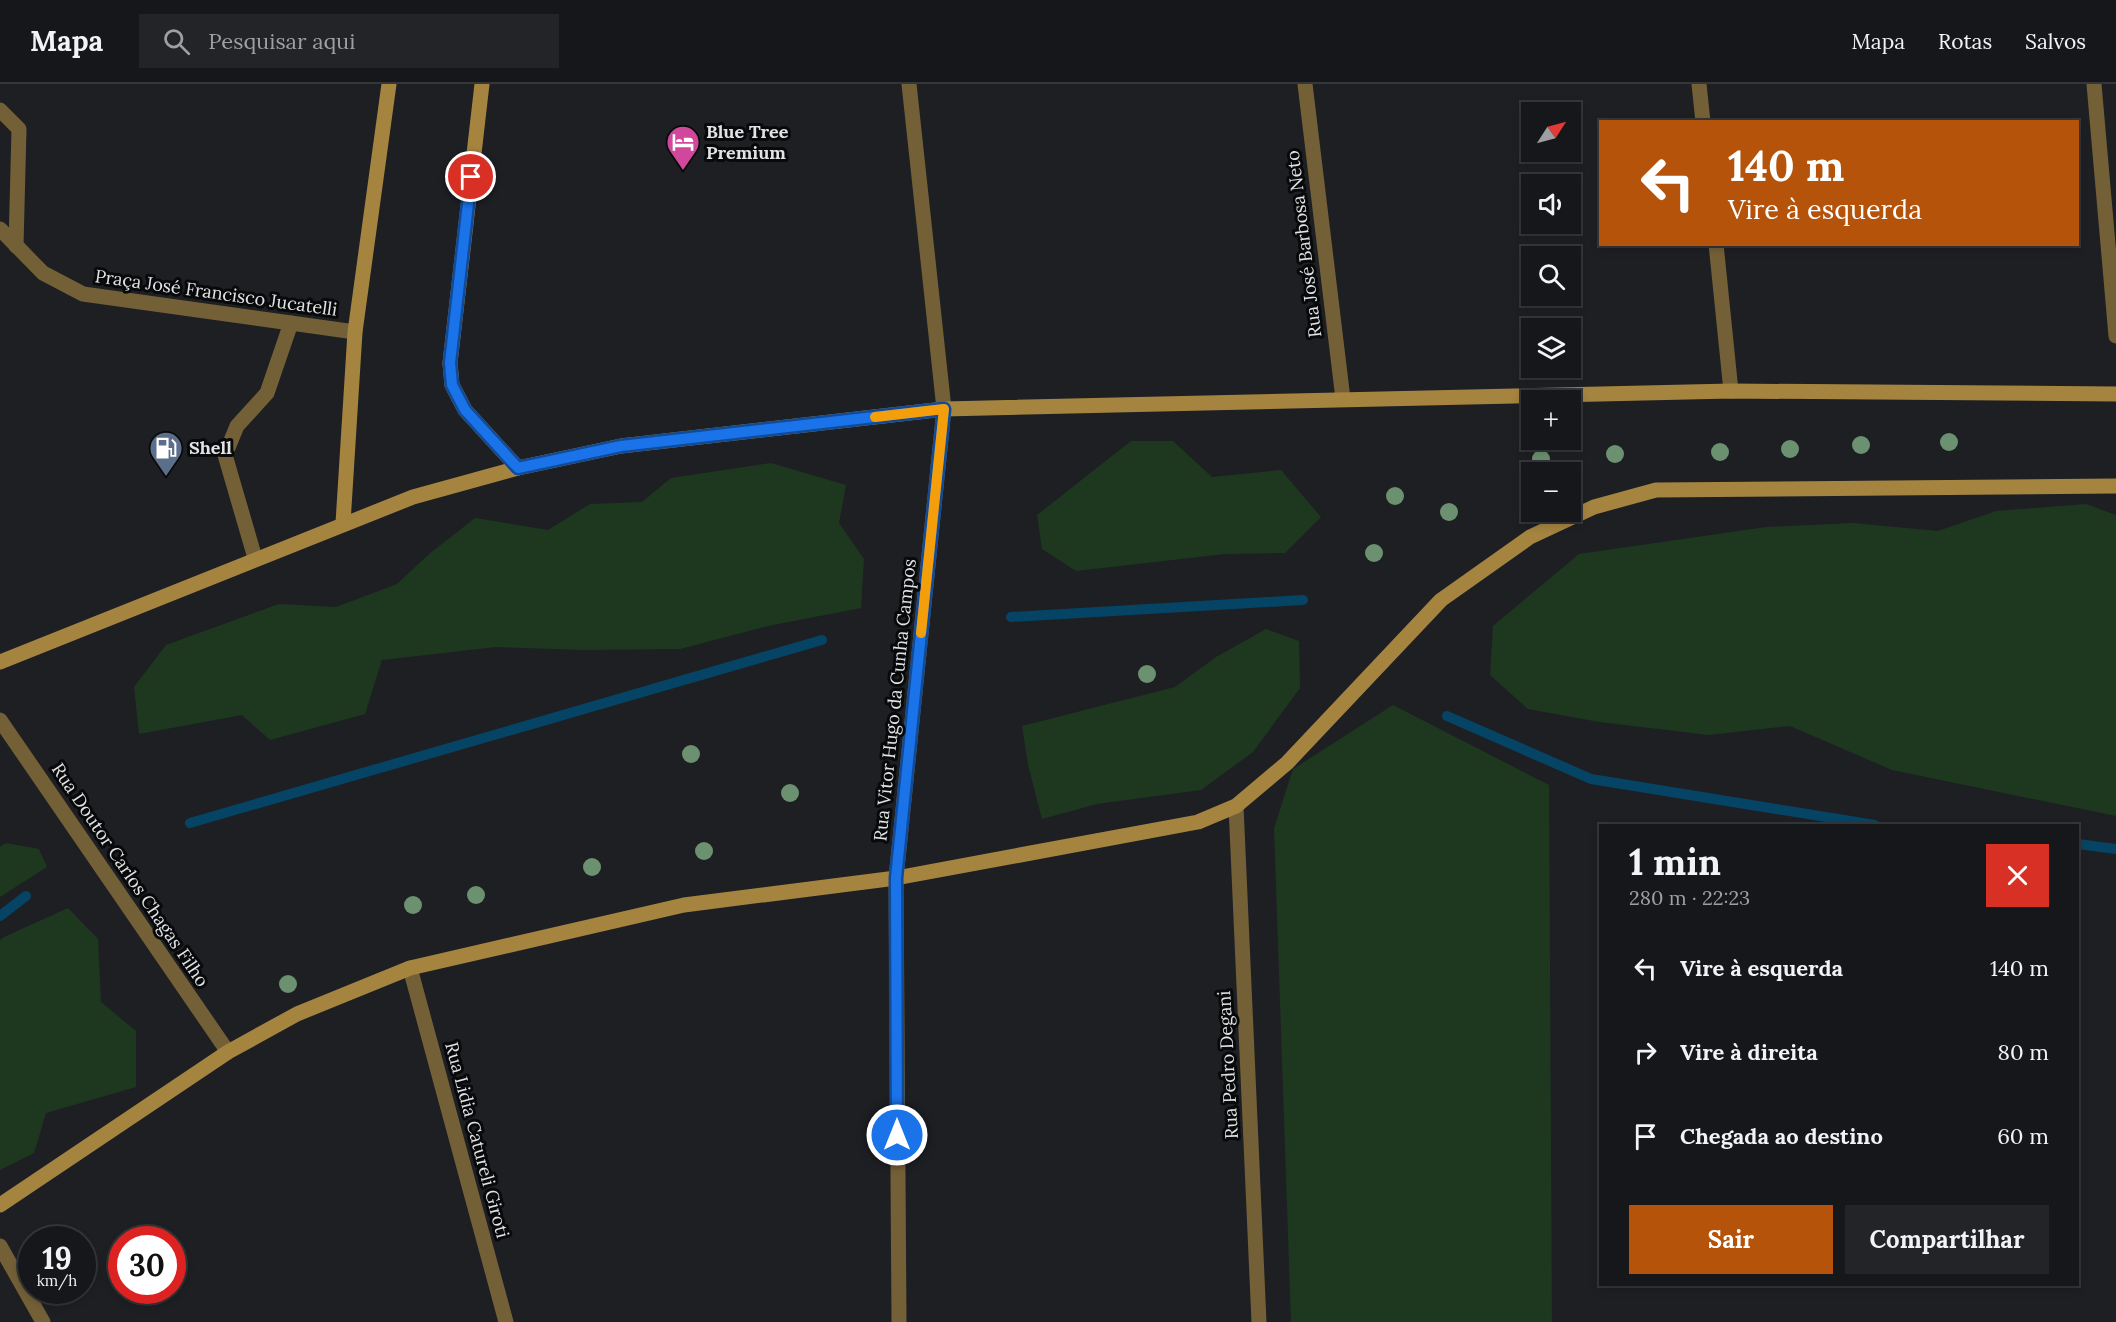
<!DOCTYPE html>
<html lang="pt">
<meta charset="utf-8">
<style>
:root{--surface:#16171a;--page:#232427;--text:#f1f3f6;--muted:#9e9fa2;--line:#353639;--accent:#b45309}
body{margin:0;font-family:Lora,serif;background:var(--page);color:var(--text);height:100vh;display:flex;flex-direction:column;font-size:22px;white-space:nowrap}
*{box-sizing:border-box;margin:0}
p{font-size:20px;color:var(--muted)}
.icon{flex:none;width:33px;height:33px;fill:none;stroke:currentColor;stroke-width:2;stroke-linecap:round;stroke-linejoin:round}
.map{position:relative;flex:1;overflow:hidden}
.side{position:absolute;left:1599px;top:740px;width:480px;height:462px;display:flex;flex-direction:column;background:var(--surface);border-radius:0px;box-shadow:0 3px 9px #0003,0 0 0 2px var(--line)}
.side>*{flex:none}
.top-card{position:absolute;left:1599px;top:36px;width:480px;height:126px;border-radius:0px;box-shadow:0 3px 9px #0003,0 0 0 2px var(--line);background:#b45309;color:#fff;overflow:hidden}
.needle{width:39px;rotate:54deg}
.buttons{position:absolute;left:1521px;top:18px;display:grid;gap:12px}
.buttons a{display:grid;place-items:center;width:60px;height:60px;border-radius:0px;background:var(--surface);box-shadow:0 3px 9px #0003,0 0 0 2px var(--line);font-size:30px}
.speed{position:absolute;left:18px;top:1142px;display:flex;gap:12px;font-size:30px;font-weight:700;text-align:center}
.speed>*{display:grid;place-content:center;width:78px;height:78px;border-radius:50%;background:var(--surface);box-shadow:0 3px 9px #0003,0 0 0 2px var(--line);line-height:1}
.speed small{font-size:15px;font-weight:400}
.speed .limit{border:9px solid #d22;background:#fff;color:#111}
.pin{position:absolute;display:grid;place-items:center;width:51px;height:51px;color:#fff;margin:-26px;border:3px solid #fff;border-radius:50%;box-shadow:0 2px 6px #0007}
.me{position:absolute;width:66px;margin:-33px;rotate:0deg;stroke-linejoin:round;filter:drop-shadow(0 0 4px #0008)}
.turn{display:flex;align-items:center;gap:21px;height:126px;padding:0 30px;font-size:27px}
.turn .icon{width:78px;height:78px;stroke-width:2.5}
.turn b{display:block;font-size:42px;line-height:51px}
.round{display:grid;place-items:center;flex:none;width:63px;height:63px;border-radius:0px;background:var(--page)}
.head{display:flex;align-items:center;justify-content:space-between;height:102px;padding:0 30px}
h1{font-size:36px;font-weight:800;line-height:45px}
.button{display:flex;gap:12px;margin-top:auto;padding:12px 30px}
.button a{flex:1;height:69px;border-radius:0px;background:var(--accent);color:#fff;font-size:24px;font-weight:800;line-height:69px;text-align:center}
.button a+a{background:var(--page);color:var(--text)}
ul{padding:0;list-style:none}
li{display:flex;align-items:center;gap:18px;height:84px;padding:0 30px}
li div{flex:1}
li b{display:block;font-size:22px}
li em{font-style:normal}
header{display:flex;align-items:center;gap:36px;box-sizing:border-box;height:84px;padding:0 30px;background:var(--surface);border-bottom:2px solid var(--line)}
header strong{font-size:28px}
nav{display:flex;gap:33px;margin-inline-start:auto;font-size:21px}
.search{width:420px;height:54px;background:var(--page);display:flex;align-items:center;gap:15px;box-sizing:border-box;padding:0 21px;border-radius:0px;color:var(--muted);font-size:22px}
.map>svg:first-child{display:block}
.green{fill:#1e3820}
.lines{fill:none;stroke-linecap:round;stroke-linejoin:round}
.stream{stroke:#064465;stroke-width:10}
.service{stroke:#746037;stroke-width:15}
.minor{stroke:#746037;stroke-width:15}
.tertiary{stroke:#746037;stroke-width:15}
.secondary{stroke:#a58440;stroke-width:15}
.tree{fill:#6c9170}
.route-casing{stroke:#114b97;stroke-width:15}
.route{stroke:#1a73e8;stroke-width:10}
.slow{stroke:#f59e0b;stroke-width:10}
.labels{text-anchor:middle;stroke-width:6;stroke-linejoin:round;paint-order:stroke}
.poi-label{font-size:18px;font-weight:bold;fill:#e1e3e5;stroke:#08090a;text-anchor:start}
.street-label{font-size:18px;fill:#e1e3e5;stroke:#08090a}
</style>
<header>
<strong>Mapa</strong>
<div class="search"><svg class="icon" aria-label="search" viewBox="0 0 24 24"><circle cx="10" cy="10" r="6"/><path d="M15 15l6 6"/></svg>Pesquisar aqui</div>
<nav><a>Mapa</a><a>Rotas</a><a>Salvos</a></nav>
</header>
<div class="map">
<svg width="2116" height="1238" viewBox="0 0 2116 1238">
<rect width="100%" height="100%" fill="#1d1f23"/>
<g class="green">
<polygon points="1131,357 1173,357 1212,393 1281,386 1321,433 1285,469 1225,470 1076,487 1042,465 1037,431"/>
<polygon points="771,379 846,401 839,439 864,475 861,524 768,542 680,565 584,566 496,563 382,576 365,630 270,656 242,631 139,650 134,603 166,561 279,520 336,523 397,500 429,470 475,434 548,446 590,420 642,418 671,394"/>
<polygon points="2086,420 2116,431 2116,732 1892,686 1790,642 1709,651 1599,638 1528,625 1490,591 1493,542 1579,470 1766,443 1853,439 1938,447 1996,427"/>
<polygon points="1266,545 1299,557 1300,604 1253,668 1201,706 1097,720 1042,735 1028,681 1022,642 1175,603 1216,573"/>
<polygon points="1393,621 1549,701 1552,1238 1291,1238 1274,744 1293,685"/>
<polygon points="6,759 39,765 47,783 0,813 0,763"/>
<polygon points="68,824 98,855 101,918 136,947 136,1003 46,1029 34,1069 0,1086 0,856 4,853"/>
</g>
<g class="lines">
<g class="stream">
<polyline points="1011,533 1303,516"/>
<polyline points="1447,632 1591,695 1875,741"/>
<polyline points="190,739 822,556"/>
<polyline points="2078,760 2116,765"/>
<polyline points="0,832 26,812"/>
</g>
<polyline class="service" points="255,474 225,371 237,342 267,309 291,239"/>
<g class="minor">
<polyline points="1305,0 1343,315"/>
<polyline points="1699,0 1703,38"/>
<polyline points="0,26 19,45 16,162"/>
<polyline points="0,145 43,189 83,210 355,248"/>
<polyline points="1716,160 1731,307"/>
<polyline points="0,636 228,968"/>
<polyline points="1236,722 1259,1238"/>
<polyline points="410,884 506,1238"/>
<polyline points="0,1162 43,1238"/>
<polyline points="899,1238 896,794 944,325 909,0"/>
</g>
<polyline class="tertiary" points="2094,0 2116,252"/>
<g class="secondary">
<polyline points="482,0 450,279 452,301 465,326 518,384"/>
<polyline points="343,439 355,248 389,0"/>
<polyline points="0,578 413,413 518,384 621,362 944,325 1731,307 2116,310"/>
<polyline points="0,1121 228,968 297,930 410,884 684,821 896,794 1198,738 1236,722 1287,679 1441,516 1530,453 1594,423 1656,406 2116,402"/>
</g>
</g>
<g class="tree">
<circle cx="1949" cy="358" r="9"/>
<circle cx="1861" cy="361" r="9"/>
<circle cx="1790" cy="365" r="9"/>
<circle cx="1720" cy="368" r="9"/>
<circle cx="1615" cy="370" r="9"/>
<circle cx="1541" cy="375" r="9"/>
<circle cx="1395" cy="412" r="9"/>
<circle cx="1449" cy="428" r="9"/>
<circle cx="1374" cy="469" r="9"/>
<circle cx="1147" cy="590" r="9"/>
<circle cx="691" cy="670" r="9"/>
<circle cx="790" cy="709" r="9"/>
<circle cx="704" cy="767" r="9"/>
<circle cx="592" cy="783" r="9"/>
<circle cx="476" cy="811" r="9"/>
<circle cx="413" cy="821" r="9"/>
<circle cx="288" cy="900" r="9"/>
</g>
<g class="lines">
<defs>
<polyline id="route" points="471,93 450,279 452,301 465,326 518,384 621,362 944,325 896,794 897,1051"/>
</defs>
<use href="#route" class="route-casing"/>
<use href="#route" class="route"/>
<polyline class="slow" points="875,333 944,325 921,549"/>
</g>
<defs>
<symbol id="hotel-pin" viewBox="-11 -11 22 30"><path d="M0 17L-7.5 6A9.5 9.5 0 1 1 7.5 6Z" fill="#d1479c" stroke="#08090a"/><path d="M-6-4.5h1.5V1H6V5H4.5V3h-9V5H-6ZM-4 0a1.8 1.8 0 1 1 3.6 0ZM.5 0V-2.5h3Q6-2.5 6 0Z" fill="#fff"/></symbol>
<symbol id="fuel-pin" viewBox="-11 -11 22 30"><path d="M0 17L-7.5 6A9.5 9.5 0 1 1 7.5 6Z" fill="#5c6f8a" stroke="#08090a"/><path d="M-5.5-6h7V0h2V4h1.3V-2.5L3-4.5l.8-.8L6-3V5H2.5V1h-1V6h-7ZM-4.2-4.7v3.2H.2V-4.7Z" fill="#fff"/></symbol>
</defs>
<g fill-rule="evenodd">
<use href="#hotel-pin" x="664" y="39" width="38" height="52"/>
<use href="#fuel-pin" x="147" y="345" width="38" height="52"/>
</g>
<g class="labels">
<g class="poi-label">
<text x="706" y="54">Blue Tree<tspan x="706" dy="21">Premium</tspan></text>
<text x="189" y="370">Shell</text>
</g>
<g class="street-label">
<text transform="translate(1304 160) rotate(-97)" y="6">Rua José Barbosa Neto</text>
<text transform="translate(216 209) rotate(8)" y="6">Praça José Francisco Jucatelli</text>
<text transform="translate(895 616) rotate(-84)" y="6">Rua Vitor Hugo da Cunha Campos</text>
<text transform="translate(130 791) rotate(56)" y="6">Rua Doutor Carlos Chagas Filho</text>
<text transform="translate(1228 981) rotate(-93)" y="6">Rua Pedro Degani</text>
<text transform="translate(477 1056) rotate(75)" y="6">Rua Lidia Catureli Giroti</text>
</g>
</g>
</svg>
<div class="buttons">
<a><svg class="needle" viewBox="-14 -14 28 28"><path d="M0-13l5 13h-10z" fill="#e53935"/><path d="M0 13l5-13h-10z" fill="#9e9fa2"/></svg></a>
<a><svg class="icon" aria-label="sound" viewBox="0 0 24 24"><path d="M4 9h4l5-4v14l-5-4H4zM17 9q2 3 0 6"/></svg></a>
<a><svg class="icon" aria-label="search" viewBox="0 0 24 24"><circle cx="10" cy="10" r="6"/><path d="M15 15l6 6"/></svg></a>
<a><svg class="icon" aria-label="layers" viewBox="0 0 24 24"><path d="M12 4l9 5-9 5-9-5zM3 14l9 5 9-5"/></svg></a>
<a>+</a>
<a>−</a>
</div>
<div class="speed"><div>19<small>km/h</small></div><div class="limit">30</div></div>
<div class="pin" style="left:471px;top:93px;background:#d93025"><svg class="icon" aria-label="arrive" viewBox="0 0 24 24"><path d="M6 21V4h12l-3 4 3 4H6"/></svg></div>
<svg class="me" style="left:897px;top:1051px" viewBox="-20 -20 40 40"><circle r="17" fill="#1a73e8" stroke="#fff" stroke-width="3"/><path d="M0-11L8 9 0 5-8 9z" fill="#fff"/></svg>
<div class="top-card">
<div class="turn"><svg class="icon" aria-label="left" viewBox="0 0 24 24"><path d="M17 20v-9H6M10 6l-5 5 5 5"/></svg><div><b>140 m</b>Vire à esquerda</div></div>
</div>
<section class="side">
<div class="head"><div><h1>1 min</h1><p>280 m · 22:23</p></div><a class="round" style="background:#d93025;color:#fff"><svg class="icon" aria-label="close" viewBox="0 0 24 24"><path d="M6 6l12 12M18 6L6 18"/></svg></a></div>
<ul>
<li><svg class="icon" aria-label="left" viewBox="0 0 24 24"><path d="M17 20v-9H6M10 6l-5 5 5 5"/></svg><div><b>Vire à esquerda</b></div><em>140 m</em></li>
<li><svg class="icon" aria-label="right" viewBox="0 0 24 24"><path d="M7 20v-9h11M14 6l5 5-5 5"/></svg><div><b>Vire à direita</b></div><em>80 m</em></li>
<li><svg class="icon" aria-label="arrive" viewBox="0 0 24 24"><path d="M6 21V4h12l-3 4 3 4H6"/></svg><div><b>Chegada ao destino</b></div><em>60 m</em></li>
</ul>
<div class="button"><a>Sair</a><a>Compartilhar</a></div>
</section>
</div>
